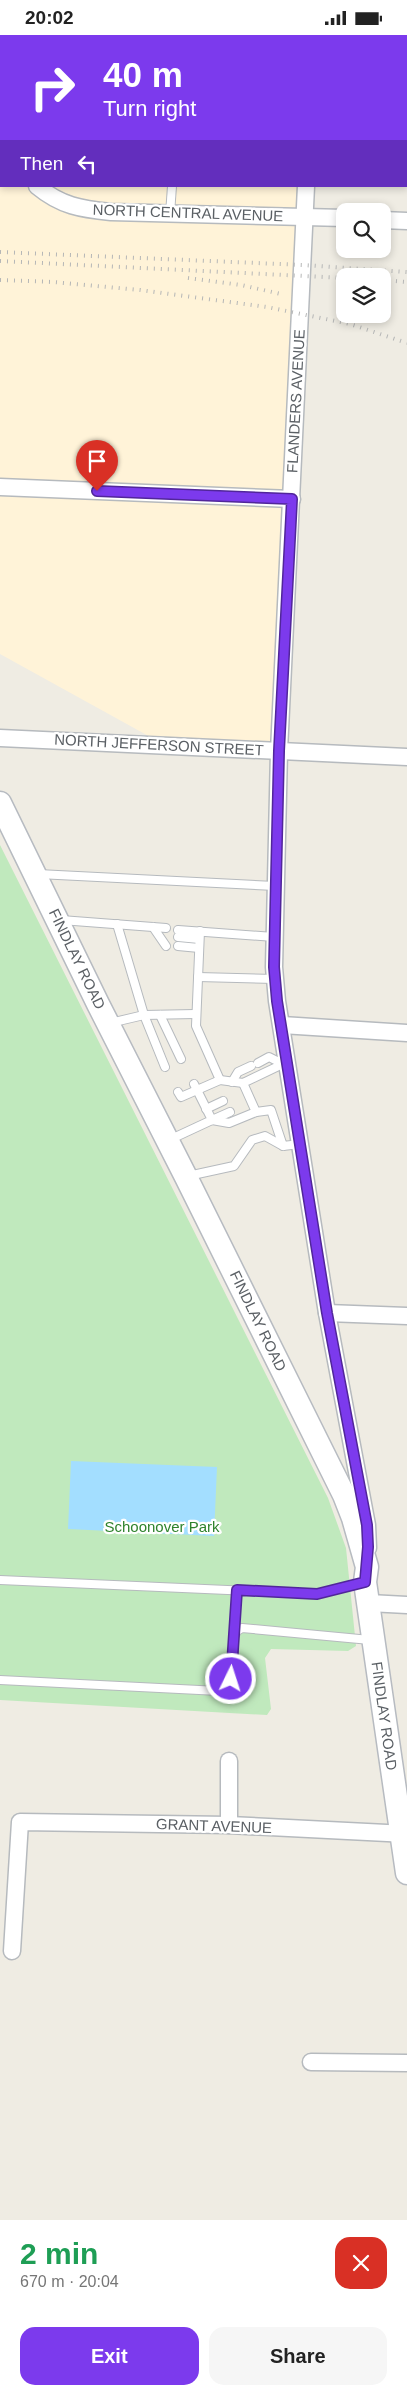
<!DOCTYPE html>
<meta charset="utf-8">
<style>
:root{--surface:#fff;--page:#f6f6f6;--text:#222;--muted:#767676;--accent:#7c3aed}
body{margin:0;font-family:Arial,sans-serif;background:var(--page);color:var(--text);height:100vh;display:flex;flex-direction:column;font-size:19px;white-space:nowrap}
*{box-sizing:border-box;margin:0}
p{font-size:16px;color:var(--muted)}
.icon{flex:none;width:28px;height:28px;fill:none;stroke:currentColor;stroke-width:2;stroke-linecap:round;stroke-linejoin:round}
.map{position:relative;height:2185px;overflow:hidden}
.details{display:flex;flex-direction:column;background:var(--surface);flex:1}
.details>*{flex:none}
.top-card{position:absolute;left:0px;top:0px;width:408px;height:152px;box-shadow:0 2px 8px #0003;background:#7c3aed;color:#fff;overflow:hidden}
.tools{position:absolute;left:336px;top:168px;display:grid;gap:10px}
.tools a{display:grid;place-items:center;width:55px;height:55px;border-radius:10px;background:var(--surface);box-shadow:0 2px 8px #0003;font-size:25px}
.pin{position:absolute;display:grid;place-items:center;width:42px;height:42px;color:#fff;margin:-51px -21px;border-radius:50% 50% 50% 0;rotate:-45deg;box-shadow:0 0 5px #0007}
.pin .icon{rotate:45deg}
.me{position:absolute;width:55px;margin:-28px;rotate:4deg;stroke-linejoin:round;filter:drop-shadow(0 0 4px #0008)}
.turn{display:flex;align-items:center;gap:18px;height:105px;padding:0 20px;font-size:22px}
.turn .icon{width:65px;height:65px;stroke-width:2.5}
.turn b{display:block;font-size:35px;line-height:42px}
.then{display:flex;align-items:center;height:48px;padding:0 20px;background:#0003;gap:10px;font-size:19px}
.round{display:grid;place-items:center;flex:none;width:52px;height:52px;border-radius:15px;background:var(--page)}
.head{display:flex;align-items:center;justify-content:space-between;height:85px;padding:0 20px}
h1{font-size:30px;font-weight:700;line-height:38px;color:#1e9e55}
.cta{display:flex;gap:10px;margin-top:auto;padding:10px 20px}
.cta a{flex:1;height:58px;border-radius:15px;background:var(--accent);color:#fff;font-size:20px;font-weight:700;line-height:58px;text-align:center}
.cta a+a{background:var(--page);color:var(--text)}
.status{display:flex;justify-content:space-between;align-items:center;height:35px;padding:0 25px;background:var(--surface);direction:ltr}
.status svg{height:14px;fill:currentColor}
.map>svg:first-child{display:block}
.commercial{fill:#fff3d8}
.green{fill:#c0e9bd}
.water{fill:#a3deff}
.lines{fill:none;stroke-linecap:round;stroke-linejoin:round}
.lane-casing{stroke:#b6babe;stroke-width:10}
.street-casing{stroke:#b6babe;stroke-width:19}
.secondary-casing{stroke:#b7bbc1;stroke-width:25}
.path{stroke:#95cba1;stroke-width:2.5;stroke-dasharray:5 2.5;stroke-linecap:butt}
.lane{stroke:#fff;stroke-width:8}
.street{stroke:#fff;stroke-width:16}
.secondary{stroke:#fff;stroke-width:22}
.rail{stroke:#b5b6b6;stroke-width:4;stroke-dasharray:1 6;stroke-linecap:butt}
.route-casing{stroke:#51269a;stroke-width:12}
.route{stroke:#7c3aed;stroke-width:9}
.labels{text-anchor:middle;stroke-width:4.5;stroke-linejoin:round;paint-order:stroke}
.street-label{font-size:15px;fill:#5b6065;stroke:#fff}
.park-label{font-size:15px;fill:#2f832d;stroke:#fff}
</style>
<div class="status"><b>20:02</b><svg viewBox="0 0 49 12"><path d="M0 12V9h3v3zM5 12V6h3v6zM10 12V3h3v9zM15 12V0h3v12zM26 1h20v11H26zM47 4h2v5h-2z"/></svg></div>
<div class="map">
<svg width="407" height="2185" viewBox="0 0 407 2185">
<rect width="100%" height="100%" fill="#efece3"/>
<polygon class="commercial" points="0,0 23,0 1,1 1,151 306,151 279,716 163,709 0,619"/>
<polygon class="green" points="0,810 328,1463 346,1513 356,1611 348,1616 271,1614 265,1623 271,1674 267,1680 0,1665"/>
<polygon class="water" points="71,1426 217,1432 214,1501 68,1494"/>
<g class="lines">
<defs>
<g id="lane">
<polyline points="183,1 183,0"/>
<polyline points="170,179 172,151"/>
<polyline points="38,839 275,851"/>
<polyline points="61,885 166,893"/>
<polyline points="117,889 144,980 165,1032"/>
<polyline points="153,892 166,911"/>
<polyline points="178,895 274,902"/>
<polyline points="178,902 199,904"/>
<polyline points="178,911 199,913"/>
<polyline points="198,942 275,944"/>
<polyline points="160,980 181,1024"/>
<polyline points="110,988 144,980 195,979"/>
<polyline points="258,1028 269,1022 283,1029"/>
<polyline points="220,1045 243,1048 287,1027"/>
<polyline points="232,1047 238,1037 251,1031"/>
<polyline points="178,1057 181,1062 220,1045 196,991 200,896"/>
<polyline points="206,1074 223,1066"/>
<polyline points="256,1077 271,1075 283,1111 300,1109"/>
<polyline points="212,1085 229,1088 256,1077 243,1048"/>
<polyline points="212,1085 230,1077"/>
<polyline points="169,1105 212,1085 194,1049"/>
<polyline points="188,1141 234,1131 252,1105 265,1101 283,1111"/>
<polyline points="0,1545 317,1559 363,1548"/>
<polyline points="234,1600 237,1555"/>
<path d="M0,1645L219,1656C237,1647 233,1620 234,1602L237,1596L242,1593L370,1605"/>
</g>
<g id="street">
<polyline points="23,1 23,0"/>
<polyline points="310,1 310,0"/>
<path d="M37,151C61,171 81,174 111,177L345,183"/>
<polyline points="306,151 279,716 274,932 277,966 327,1278 367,1490 368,1513"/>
<polyline points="382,185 407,186"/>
<polyline points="0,452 292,464"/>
<polyline points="0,703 407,722"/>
<polyline points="282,990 407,998"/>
<polyline points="327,1278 407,1281"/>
<polyline points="369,1568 407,1570"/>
<polyline points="229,1726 229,1790"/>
<polyline points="12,1916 20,1787 229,1790 407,1799"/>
<polyline points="311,2027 407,2028"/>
</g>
<polyline id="secondary" points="0,768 98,969 186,1142 344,1460 353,1483 367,1532 365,1547 407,1838"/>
</defs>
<use href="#lane" class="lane-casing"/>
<use href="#street" class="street-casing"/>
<use href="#secondary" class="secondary-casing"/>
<polyline class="path" points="0,109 1,110"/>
<use href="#lane" class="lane"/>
<use href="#street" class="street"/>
<use href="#secondary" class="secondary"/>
<g class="rail">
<polyline points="0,217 303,230 407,237"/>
<polyline points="0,226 345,243"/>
<polyline points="188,243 241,250 281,259"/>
<polyline points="0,245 53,247 140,255 267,272 350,289 407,308"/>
<polyline points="382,245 407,247"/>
</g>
</g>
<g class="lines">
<defs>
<polyline id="route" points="97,456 292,464 279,716 274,932 277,966 327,1278 367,1490 368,1512 365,1547 317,1559 237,1555 231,1644"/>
</defs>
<use href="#route" class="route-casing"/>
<use href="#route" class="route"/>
</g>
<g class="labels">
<g class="street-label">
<text transform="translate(188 178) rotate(2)" y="5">NORTH CENTRAL AVENUE</text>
<text transform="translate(296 366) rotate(-87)" y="5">FLANDERS AVENUE</text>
<text transform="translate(159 710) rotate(3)" y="5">NORTH JEFFERSON STREET</text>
<text transform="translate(77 924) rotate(64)" y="5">FINDLAY ROAD</text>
<text transform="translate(258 1286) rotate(64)" y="5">FINDLAY ROAD</text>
<text transform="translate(384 1681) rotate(82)" y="5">FINDLAY ROAD</text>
<text transform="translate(214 1791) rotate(2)" y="5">GRANT AVENUE</text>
</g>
<g class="park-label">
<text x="162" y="1497">Schoonover Park</text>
</g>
</g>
</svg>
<div class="tools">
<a><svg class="icon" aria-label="search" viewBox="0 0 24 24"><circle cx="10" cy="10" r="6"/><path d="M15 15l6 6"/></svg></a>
<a><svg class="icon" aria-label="layers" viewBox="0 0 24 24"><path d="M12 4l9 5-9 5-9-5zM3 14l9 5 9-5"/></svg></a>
</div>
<div class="pin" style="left:97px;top:456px;background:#d93025"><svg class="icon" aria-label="arrive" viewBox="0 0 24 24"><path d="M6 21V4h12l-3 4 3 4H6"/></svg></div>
<svg class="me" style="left:231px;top:1644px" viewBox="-20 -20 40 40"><circle r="17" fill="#7c3aed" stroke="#fff" stroke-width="3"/><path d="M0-11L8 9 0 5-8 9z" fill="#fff"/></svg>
<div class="top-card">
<div class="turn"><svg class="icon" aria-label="right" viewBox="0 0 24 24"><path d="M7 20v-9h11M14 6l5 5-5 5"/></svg><div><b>40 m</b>Turn right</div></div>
<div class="then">Then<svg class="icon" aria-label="left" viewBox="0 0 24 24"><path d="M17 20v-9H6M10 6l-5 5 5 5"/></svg></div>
</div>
</div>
<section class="details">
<div class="head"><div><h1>2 min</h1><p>670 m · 20:04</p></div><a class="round" style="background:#d93025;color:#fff"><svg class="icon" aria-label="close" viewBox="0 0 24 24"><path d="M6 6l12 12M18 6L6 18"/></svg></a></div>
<div class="cta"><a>Exit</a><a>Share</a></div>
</section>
